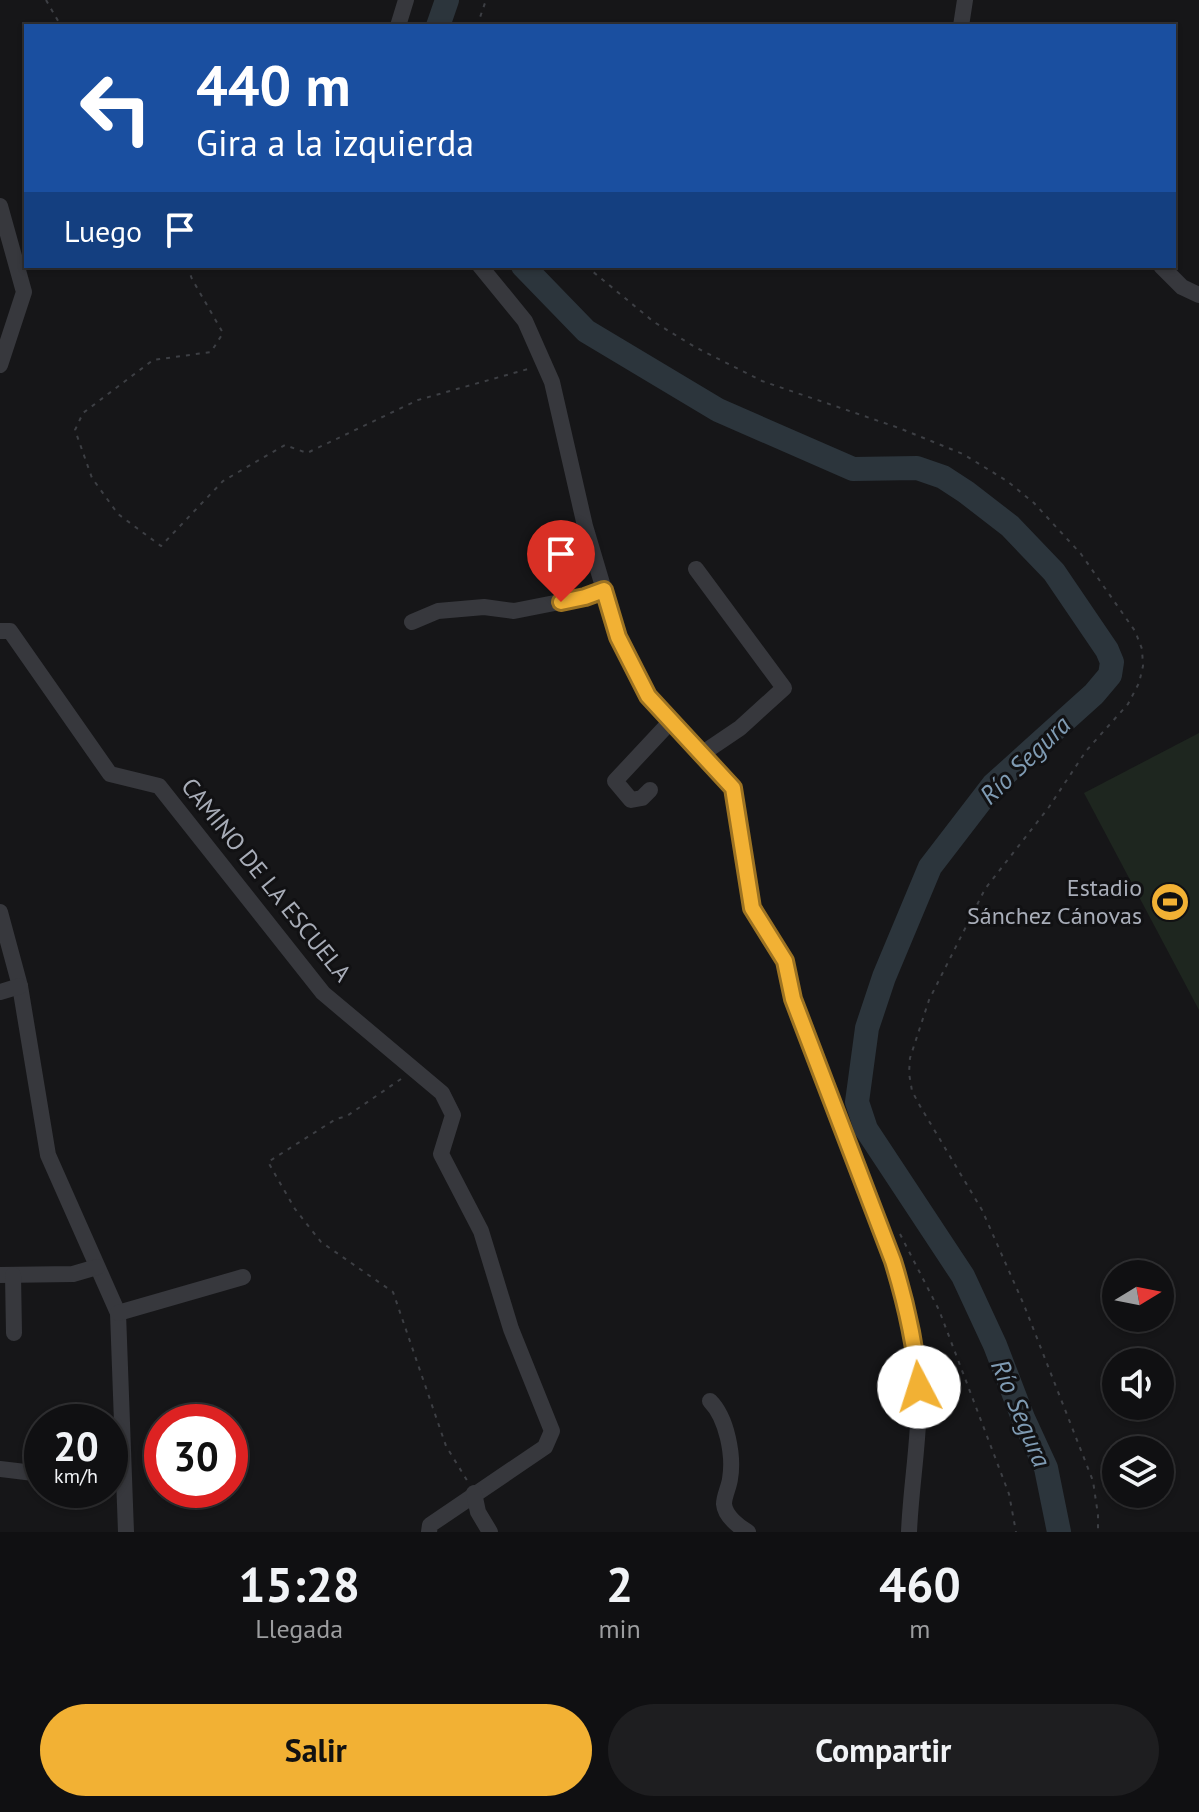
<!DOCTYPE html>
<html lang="es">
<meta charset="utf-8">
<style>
:root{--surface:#101012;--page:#1e1e20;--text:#f1f3f6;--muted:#9c9d9f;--line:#303032;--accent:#f2b134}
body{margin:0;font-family:"PT Sans",sans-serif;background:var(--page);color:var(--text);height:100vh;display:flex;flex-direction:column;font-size:30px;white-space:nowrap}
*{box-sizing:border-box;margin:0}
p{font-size:26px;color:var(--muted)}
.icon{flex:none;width:44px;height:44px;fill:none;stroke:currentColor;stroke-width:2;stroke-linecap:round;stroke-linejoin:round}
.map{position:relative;height:1532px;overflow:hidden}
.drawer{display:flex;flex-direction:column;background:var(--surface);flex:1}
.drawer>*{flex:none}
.top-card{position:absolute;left:24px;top:24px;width:1152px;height:244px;border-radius:0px;box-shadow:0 2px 6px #0004,0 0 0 2px var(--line);background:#1a4fa0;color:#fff;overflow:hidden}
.needle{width:52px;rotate:80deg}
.buttons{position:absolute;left:1102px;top:1260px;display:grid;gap:16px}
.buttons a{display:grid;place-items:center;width:72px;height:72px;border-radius:50%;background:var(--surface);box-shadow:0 2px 6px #0004,0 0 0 2px var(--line);font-size:40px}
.speed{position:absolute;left:24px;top:1404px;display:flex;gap:16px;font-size:40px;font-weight:700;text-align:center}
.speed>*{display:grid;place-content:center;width:104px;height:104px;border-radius:50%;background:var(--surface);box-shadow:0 2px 6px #0004,0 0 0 2px var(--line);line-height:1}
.speed small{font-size:20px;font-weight:400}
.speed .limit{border:12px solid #d22;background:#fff;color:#111}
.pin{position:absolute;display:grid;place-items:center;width:68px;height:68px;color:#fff;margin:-82px -34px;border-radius:50% 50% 50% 0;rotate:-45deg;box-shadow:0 0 8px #0007}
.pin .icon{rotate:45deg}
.me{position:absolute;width:88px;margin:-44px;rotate:355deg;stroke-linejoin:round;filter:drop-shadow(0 0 6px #0008)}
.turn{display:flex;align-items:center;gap:28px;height:168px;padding:0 40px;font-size:36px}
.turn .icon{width:104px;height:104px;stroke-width:2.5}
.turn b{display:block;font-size:56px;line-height:68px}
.then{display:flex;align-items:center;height:76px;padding:0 40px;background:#0003;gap:16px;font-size:30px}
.eta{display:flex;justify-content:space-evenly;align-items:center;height:136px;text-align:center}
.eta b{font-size:48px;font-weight:800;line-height:56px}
.action{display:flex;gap:16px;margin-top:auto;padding:16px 40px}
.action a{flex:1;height:92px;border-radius:48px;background:var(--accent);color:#111;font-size:32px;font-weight:800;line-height:92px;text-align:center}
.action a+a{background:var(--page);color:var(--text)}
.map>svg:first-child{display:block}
.green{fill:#1e261f}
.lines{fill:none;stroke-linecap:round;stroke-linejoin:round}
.river{stroke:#2c353c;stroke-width:24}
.path{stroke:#3d3f44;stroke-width:2;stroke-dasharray:4 6;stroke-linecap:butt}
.minor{stroke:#37383d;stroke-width:16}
.route-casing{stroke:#9d7322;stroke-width:20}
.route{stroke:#f2b134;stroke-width:14}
.labels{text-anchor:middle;stroke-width:6;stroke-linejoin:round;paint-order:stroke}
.street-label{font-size:24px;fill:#a8adb8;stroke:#111113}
.poi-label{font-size:24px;fill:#a8adb8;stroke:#111113;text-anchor:end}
.water-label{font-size:26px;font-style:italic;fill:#7f9bb3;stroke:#111113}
</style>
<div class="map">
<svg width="1199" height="1532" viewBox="0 0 1199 1532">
<rect width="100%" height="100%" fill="#161618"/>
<polygon class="green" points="1199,733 1199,1010 1084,793"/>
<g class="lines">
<g class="river">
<polyline points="438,26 447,0"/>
<polyline points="523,266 586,331 718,410 853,469 917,468 943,477 966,492 1010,526 1054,572 1107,650 1112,662 1110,675 1094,694 993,785 930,867 884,977 867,1028 857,1102 866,1129 963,1276 995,1345 1023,1418 1046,1468 1059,1532"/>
</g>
<g class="path">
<polyline points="46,0 61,26"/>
<polyline points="477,26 486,0"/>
<polyline points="187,266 192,279 223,333 211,352 153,360 83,413 75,430 92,478 118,514 161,546 223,481 285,445 307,453 418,400 528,369"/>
<polyline points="586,266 654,322 695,347 762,381 899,428 963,454 1007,481 1034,503 1081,554 1135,631 1142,649 1143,666 1139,683 1128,704 1086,751 1049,807 985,889 929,1000 910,1058 909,1073 912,1091 920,1106 982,1210 1024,1305 1093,1481 1098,1515 1098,1532"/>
<polyline points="401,1079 347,1116 336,1119 268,1162 295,1209 321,1242 393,1292 446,1446 468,1482"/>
<polyline points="900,1234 939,1310 1009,1494 1016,1532"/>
</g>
<g class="minor">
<polyline points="398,26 406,0"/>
<polyline points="961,26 965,0"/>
<polyline points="0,206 24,292 0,365"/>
<path d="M480,266L525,321L552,382L585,526L618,637L648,696L733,788L752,908L785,961L793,999L893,1261C906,1303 918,1345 919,1389C920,1437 911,1484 909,1532"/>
<polyline points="1161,266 1182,287 1199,295"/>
<polyline points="696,569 784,688 740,728 703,753"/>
<polyline points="412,622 438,611 484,607 514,611 585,597 604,590"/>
<polyline points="0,631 10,631 110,774 159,786 323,993 442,1093 453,1115 441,1154 481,1231 511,1329 552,1431 545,1447 430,1525 429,1532"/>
<polyline points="650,790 642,798 631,800 615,781 672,720"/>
<polyline points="0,912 20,986 48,1155 118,1313 126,1532"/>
<polyline points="0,992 20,986"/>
<polyline points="0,1275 73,1274 97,1267"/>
<polyline points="13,1275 14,1333"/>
<polyline points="118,1313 243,1277"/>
<path d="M710,1401C727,1418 734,1456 730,1479C729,1487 724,1496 724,1504C725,1516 739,1527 748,1532"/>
<polyline points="0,1469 42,1474"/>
<polyline points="474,1493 478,1512 490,1532"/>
</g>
</g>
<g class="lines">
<defs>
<path id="route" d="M561,602L585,597L604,590L618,637L648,696L733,788L752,908L785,961L793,999L893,1261C906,1303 915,1343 919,1387"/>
</defs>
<use href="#route" class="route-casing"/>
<use href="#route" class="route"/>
</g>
<defs>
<symbol id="stadium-disc" viewBox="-11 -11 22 22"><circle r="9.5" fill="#f2b134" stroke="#111113"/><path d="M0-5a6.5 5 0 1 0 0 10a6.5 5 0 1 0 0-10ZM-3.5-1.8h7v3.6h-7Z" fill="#111"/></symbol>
</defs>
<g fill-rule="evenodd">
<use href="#stadium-disc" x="1148" y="880" width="44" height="44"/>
</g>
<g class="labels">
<g class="street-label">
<text transform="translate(266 880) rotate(51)" y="8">CAMINO DE LA ESCUELA</text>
</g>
<g class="poi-label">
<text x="1142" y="896">Estadio<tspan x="1142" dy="28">Sánchez Cánovas</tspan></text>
</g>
<g class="water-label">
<text transform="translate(1025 760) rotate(-44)" y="9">Río Segura</text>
<text transform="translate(1021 1413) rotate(67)" y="9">Río Segura</text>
</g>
</g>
</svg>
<div class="buttons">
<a><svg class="needle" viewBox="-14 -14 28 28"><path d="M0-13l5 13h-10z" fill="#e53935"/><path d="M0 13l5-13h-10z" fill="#9c9d9f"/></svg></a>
<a><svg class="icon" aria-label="sound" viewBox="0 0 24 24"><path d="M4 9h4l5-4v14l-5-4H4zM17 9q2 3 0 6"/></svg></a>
<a><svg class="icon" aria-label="layers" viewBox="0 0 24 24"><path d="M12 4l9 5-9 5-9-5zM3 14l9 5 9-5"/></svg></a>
</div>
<div class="speed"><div>20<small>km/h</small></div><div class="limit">30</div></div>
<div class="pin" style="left:561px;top:602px;background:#d93025"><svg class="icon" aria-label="arrive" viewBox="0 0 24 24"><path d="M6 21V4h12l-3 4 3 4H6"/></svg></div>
<svg class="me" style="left:919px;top:1387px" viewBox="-20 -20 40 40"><circle r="19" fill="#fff"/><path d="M0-13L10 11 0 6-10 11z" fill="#f2b134"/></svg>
<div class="top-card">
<div class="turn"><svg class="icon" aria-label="left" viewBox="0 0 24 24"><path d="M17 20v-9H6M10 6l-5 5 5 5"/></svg><div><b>440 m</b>Gira a la izquierda</div></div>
<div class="then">Luego<svg class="icon" aria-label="arrive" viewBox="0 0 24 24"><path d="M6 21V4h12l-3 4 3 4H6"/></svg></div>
</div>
</div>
<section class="drawer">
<div class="eta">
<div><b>15:28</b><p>Llegada</p></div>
<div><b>2</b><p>min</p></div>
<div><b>460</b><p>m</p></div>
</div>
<div class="action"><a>Salir</a><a>Compartir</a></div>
</section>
